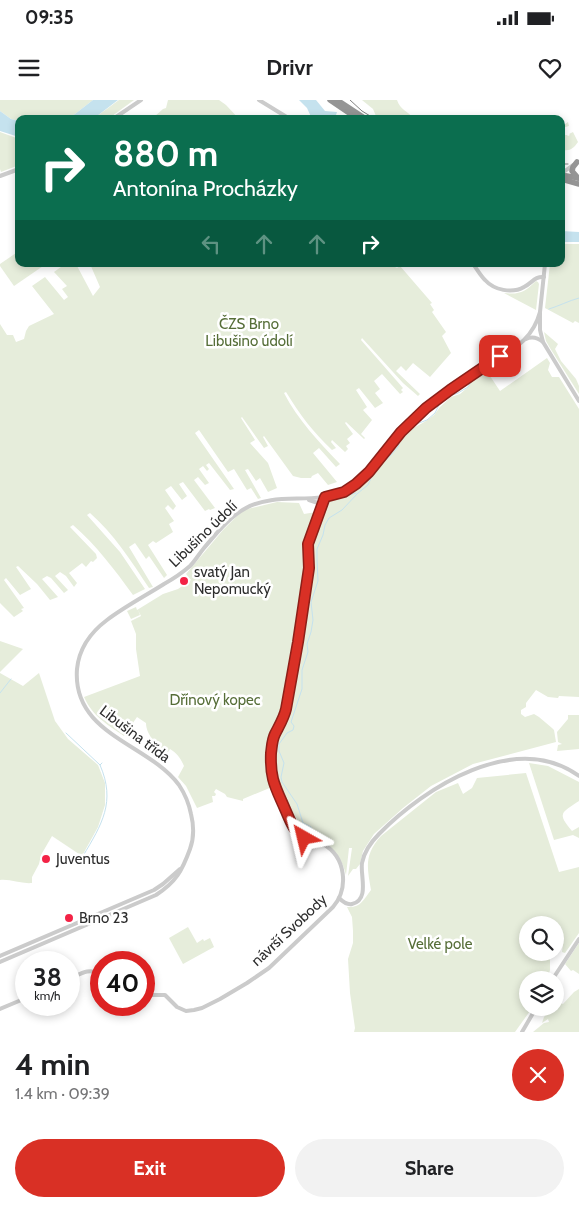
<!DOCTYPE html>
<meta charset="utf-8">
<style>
:root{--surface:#fff;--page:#f2f2f2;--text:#202124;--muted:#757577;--accent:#d93025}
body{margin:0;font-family:Cabin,sans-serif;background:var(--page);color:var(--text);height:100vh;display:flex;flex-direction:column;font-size:19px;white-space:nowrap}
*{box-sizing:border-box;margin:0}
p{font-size:16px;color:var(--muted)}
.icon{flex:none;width:28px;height:28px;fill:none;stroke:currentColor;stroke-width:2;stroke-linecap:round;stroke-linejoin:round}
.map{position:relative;height:932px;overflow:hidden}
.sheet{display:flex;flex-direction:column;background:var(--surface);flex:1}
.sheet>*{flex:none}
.guide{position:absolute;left:15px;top:15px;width:550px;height:152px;border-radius:10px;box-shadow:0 2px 8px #0003;background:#0b6e4f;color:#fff;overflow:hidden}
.buttons{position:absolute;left:519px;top:816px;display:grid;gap:10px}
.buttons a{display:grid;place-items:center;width:45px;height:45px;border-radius:50%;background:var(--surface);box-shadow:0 2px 8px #0003;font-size:25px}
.speed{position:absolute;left:15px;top:851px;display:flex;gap:10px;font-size:25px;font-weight:700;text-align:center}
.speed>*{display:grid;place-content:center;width:65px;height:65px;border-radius:50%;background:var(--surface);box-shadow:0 2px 8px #0003;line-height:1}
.speed small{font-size:12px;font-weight:400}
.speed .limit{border:8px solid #d22;background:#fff;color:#111}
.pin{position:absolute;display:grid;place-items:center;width:42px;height:42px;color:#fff;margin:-21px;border-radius:10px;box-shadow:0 2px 8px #0006}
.me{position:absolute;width:55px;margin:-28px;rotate:323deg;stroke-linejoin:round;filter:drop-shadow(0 0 4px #0008)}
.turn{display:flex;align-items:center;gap:18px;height:105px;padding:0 15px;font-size:22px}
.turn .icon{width:65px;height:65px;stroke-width:2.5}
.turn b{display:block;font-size:35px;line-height:42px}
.lanes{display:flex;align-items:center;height:48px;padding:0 15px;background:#0003;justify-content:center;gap:25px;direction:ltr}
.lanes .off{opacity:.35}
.round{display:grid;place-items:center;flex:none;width:52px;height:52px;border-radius:26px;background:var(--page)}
.overview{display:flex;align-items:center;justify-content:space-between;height:85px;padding:0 15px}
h1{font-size:30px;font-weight:700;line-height:38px}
.button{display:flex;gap:10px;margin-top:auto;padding:10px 15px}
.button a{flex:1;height:58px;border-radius:30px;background:var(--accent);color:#fff;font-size:20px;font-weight:700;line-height:58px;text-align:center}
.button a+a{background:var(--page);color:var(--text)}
.status{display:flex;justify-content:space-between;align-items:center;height:35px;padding:0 25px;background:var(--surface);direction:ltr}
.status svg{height:14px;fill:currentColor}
header{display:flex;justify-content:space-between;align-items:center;height:65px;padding:0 15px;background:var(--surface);font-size:22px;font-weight:700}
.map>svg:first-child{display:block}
.green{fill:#e6eddb}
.water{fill:#c5e2ee}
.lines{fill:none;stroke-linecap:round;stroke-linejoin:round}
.stream{stroke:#c5e2ee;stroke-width:1}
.minor{stroke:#cbcbcb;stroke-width:4}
.highway{stroke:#959595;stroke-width:5.5}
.tram{stroke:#838383;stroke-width:1}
.minor-bridge{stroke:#cbcbcb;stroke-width:4}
.highway-bridge{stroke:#959595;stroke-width:5.5}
.route-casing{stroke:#8d1f18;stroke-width:12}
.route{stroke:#d93025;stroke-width:9}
.poi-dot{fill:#f32346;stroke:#fff;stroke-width:2}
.labels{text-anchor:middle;stroke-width:5;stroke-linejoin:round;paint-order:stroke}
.park-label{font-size:15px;fill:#566e38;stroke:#fff}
.street-label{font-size:15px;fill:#2e2e2e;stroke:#fff}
.poi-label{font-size:15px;fill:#2e2e2e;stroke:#fff;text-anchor:start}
</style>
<div class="status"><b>09:35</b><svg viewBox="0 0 49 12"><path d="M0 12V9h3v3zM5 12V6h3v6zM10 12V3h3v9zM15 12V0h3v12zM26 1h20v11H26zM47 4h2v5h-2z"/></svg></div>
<header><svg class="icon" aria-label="menu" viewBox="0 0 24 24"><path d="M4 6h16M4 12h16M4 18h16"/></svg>Drivr<svg class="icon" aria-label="heart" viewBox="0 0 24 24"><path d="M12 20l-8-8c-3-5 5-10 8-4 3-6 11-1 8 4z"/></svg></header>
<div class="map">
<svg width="579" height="932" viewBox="0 0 579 932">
<rect width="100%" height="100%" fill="#fff"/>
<g class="green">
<polygon points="0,0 93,0 75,14 66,19 19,19 19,21 11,19 0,11"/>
<polygon points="119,0 134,0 108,19 93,19"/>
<polygon points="168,0 219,0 226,5 239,19 155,19 154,17 163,9 166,8"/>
<path d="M362,0H397C400,10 408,11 414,19H381L376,16L373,9Z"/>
<path d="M568,22L569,26L562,28L564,35H567L568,36L570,35L569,34L573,32L578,42C574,48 570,51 564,50L561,44V27Z"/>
<polygon points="0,32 19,39 19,65 1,72 0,69"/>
<polygon points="561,144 579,144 579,223 575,221 573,223 545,208 550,164 561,164"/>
<polygon points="19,151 19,164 46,164 14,186 0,166 0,164"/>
<path d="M65,164H76L93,196L100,187L90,164H389L397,168L400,166L432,203L430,204L434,210L432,212L446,232L442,236L451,253L430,277L413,263L406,271L401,266L396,271L420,294L418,296L403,283L362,238L361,240L403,288L401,290L403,292L400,294L382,274L374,281L380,289L375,293L383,303L375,308L359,288L356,290L367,307L363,310L372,320L361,334L365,338L364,339L346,322L345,323L353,334L347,339L350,343L346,346L348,349L345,352L332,340L331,342L336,348L332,350C313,332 300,315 286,292L284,293C298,320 319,342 340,364L336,367L319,348L313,353L337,382L328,385L318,373L312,376L311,378H301L293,376L264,336L263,337L268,346L264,348L242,317L241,318L255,340L250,343L268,363L277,388L268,392L260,378L256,381L248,369L245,370L261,398L258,399L251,388L247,390L234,369L228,372L199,330L195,333L234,389L230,390L209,363L206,365L209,369L207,371L203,366L199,369L209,383L205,385L198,377L194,380L215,408L210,410L209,409L205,411L183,382L179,384L187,396L182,400L171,386L165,390L176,406L173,410L168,405L165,408L174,421L169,424L173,432L156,443L153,441L148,445L167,475L164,478L149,456L146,459L135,443L129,447L153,487L149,488C131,461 114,434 90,413L87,415L120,452L145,489L133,495C115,470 96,445 73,425L70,427L96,454L97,458L93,462L91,461L86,467L82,463L69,473L77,483L74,487L66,476L60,472L55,476L68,490L64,493L51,478L47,476L42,479L58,497L50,500L37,484L18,466L16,467L31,489L20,495L6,478L4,480L24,508L21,509L23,511L14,517L0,503V224L7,235H13L16,242L24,239L26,231L29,226L54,214L32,186L45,177L64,200L68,197L62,189L67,186L54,172Z"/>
<path d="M536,181L538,182L539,184L536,210L504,193C519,195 525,192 536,181Z"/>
<polygon points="544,232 558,244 555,249 561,261 576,279 579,286 579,294 550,248 546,241"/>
<path d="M547,258L550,263L548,270L552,277H559L579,309V597L559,596L558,598L548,597L536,590L526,603V607L521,610V614L525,617L534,614L539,617L552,628L554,630L556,642L473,664L431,686L403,708L374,734L363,751L360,764L356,769H353L348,776L352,748H349L346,775C339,746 323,742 299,731L275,681L273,658L278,635L287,615L288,609L312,468C312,463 310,457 310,452C311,436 321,414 328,400L346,393L358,386L368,377L401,335L426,321L434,315L440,307L451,297L460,294L467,288L475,277L486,270L500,291Z"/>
<path d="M277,402L299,403L304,414L316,412L306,444L307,465L283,615L271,637L267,667L272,687L243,699V701L227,697L225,694L216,689L214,692L216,694L215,696H212L213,702L197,708L186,686L178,677L184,666C181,659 177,653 170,649L168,652C158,647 146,635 146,623L137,617L124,636C107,624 93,617 84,597L140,576L136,549V534L131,521L141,516L138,510L140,515L131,519L127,511L136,507L137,510L163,494L178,489L191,480L186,474L223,430L243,410Z"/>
<polygon points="0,541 23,549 0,572"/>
<path d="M0,573L23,586L39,573L55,621L68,639L98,665L105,683V705L98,727L82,756L52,736L41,755L39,764L32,777V783C21,784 11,779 0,780Z"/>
<polygon points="568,615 579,615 579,649 557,651 558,645 562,644 558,642 557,632 568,619"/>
<path d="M529,663L548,666L579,682V701C561,713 557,713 572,731L579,727V738L573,735L554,740Z"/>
<path d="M526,673L559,772L579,767V833L565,853L562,852L563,844L555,843V825H528V852L550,853V870L547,880H528V908H531L530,911L515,932H354L355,928L350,893L348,859L353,843V831L352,817L347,807C361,808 363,800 371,790C367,767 364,755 381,736L436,692L458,683L463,694L472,688L477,678Z"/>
<polygon points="188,827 197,843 203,839 204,841 210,838 214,847 183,864 169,838"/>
<polygon points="579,843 579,874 573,870 571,871 565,864"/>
<polygon points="579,889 579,932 533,932 544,923 549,922 548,919 542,923 544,917 551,908 555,908 555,901 563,904 574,892"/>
</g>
<g class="water">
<polygon points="93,0 118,0 93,19 66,19 75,14"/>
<polygon points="299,0 316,0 325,11 337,12 336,15 332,17 333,19 312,19 307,8"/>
<polygon points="0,11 11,19 19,21 19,37 0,31"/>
<polygon points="561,131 579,132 579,142 561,142"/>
</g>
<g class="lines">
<g class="stream">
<path d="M549,209C559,206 568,201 579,198"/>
<polyline points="337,398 356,393"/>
<polyline points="0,593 11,579"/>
<polyline points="66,633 100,665"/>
<polyline points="314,735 311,727 303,723 297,704 282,682 281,677 284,663 279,651 279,644 287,633 293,630 294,626 291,622 302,589 302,570 308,552 307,544 311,532 313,520 311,502 318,481 317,459 317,449 323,435 325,425 329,418 342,410 358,393 368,385 372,376 380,365 391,355 398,347 401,337 411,326 427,320 435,313 439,305 450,296 458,293 468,287 474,277 513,252"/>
<path d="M83,756C102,724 116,702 100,665L102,663"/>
</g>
<g class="minor">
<polyline points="259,0 290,19"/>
<polyline points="113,19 141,0"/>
<polyline points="0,76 19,69"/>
<path d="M473,164C477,169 480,175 485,180C494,190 512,194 524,187C532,183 535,176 544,177"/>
<polyline points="545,164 540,212 540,230 543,242 579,301"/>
<path d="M526,239C532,236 538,238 543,242"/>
<polyline points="309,400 318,403 321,408"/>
<path d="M339,798C343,802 347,805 352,804C370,800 360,775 362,763C364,752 371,742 379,734C425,687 515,630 579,676"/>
<polyline points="0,856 154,790 163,784 180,769"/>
<path d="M0,862L156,795C176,782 182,771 190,749C194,738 194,726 191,714C189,704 185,694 179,685C148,643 72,635 77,569C79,549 91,532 107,520C124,507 145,496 164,484C173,479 182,473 190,466C195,461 199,454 204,448C216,434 229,417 246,408C278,391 314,406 347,390C371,379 384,350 402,331C413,319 426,309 439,298C457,283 478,271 498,258C507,252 517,247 524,240C532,232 537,223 540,212"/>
<path d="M69,879C79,875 89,867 99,874L101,880"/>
<polyline points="552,880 579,839"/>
<path d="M101,882C99,892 90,896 101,904"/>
<path d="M144,895H165L177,907L186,911L194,910L202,908L220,899L247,883L269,868L333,807C349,788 346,757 323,744C316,739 306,740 299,734C291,727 273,685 271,675C269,663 270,645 275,634C279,625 284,618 286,609L299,542L309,468L308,445L325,397"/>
<polyline points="103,905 109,905"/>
<polyline points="0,909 26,898"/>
<polyline points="522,932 536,908"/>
</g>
<g class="highway">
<polyline points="330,0 358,19"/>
<polyline points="337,0 366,19"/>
<polyline points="561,75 579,78"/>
<polyline points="565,80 579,84"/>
</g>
<g class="tram">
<polyline points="350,0 362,11 375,19"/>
<polyline points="561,64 568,64"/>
</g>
<polyline class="minor-bridge" points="561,74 573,65"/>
<polyline class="highway-bridge" points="577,62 573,67 572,71 578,78"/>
</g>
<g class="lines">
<defs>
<path id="route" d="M304,738C293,731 290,720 285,709C275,686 270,679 271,653C272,646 272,640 275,634C279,626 284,618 286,609L298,542L309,468L308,444L325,397L344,392L356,384L369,372L401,332L426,308L450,290L500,256"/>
</defs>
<use href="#route" class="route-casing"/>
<use href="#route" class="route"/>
</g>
<g class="poi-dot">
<circle cx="184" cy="481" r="5"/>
<circle cx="46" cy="759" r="5"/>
<circle cx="69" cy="818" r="5"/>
</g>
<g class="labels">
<g class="park-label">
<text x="249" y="229">ČZS Brno<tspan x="249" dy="17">Libušino údolí</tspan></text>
<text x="215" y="605">Dřínový kopec</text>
<text x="440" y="849">Velké pole</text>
</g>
<g class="street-label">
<text transform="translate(203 434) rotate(-44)" y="5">Libušino údolí</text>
<text transform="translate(135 634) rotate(37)" y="5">Libušina třída</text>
<text transform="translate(289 830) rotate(-43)" y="5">návrší Svobody</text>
</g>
<g class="poi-label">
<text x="194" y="477">svatý Jan<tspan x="194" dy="17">Nepomucký</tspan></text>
<text x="56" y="764">Juventus</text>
<text x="79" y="823">Brno 23</text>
</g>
</g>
</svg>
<div class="buttons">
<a><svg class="icon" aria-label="search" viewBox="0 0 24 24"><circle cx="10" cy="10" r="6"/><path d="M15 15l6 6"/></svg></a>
<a><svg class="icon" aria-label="layers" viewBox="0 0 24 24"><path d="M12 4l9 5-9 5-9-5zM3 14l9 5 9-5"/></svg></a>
</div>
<div class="speed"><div>38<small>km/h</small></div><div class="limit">40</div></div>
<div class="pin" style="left:500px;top:256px;background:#d93025"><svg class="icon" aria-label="arrive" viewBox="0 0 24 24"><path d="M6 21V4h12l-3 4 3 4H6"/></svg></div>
<svg class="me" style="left:304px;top:738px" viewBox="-20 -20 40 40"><path d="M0-17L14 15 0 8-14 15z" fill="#d93025" stroke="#fff" stroke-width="4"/></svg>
<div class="guide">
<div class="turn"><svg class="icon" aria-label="right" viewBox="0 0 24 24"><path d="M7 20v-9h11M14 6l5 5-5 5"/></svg><div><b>880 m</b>Antonína Procházky</div></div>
<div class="lanes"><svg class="icon off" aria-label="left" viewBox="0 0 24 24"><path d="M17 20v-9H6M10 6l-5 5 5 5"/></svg><svg class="icon off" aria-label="ahead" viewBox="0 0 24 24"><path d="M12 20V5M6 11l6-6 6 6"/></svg><svg class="icon off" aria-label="ahead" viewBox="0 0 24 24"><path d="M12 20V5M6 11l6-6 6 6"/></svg><svg class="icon" aria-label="right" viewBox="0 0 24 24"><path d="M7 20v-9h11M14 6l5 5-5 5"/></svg></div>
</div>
</div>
<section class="sheet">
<div class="overview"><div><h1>4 min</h1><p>1.4 km · 09:39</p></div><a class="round" style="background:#d93025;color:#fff"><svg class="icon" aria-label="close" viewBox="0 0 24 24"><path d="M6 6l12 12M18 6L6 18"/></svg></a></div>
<div class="button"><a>Exit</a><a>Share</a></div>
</section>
